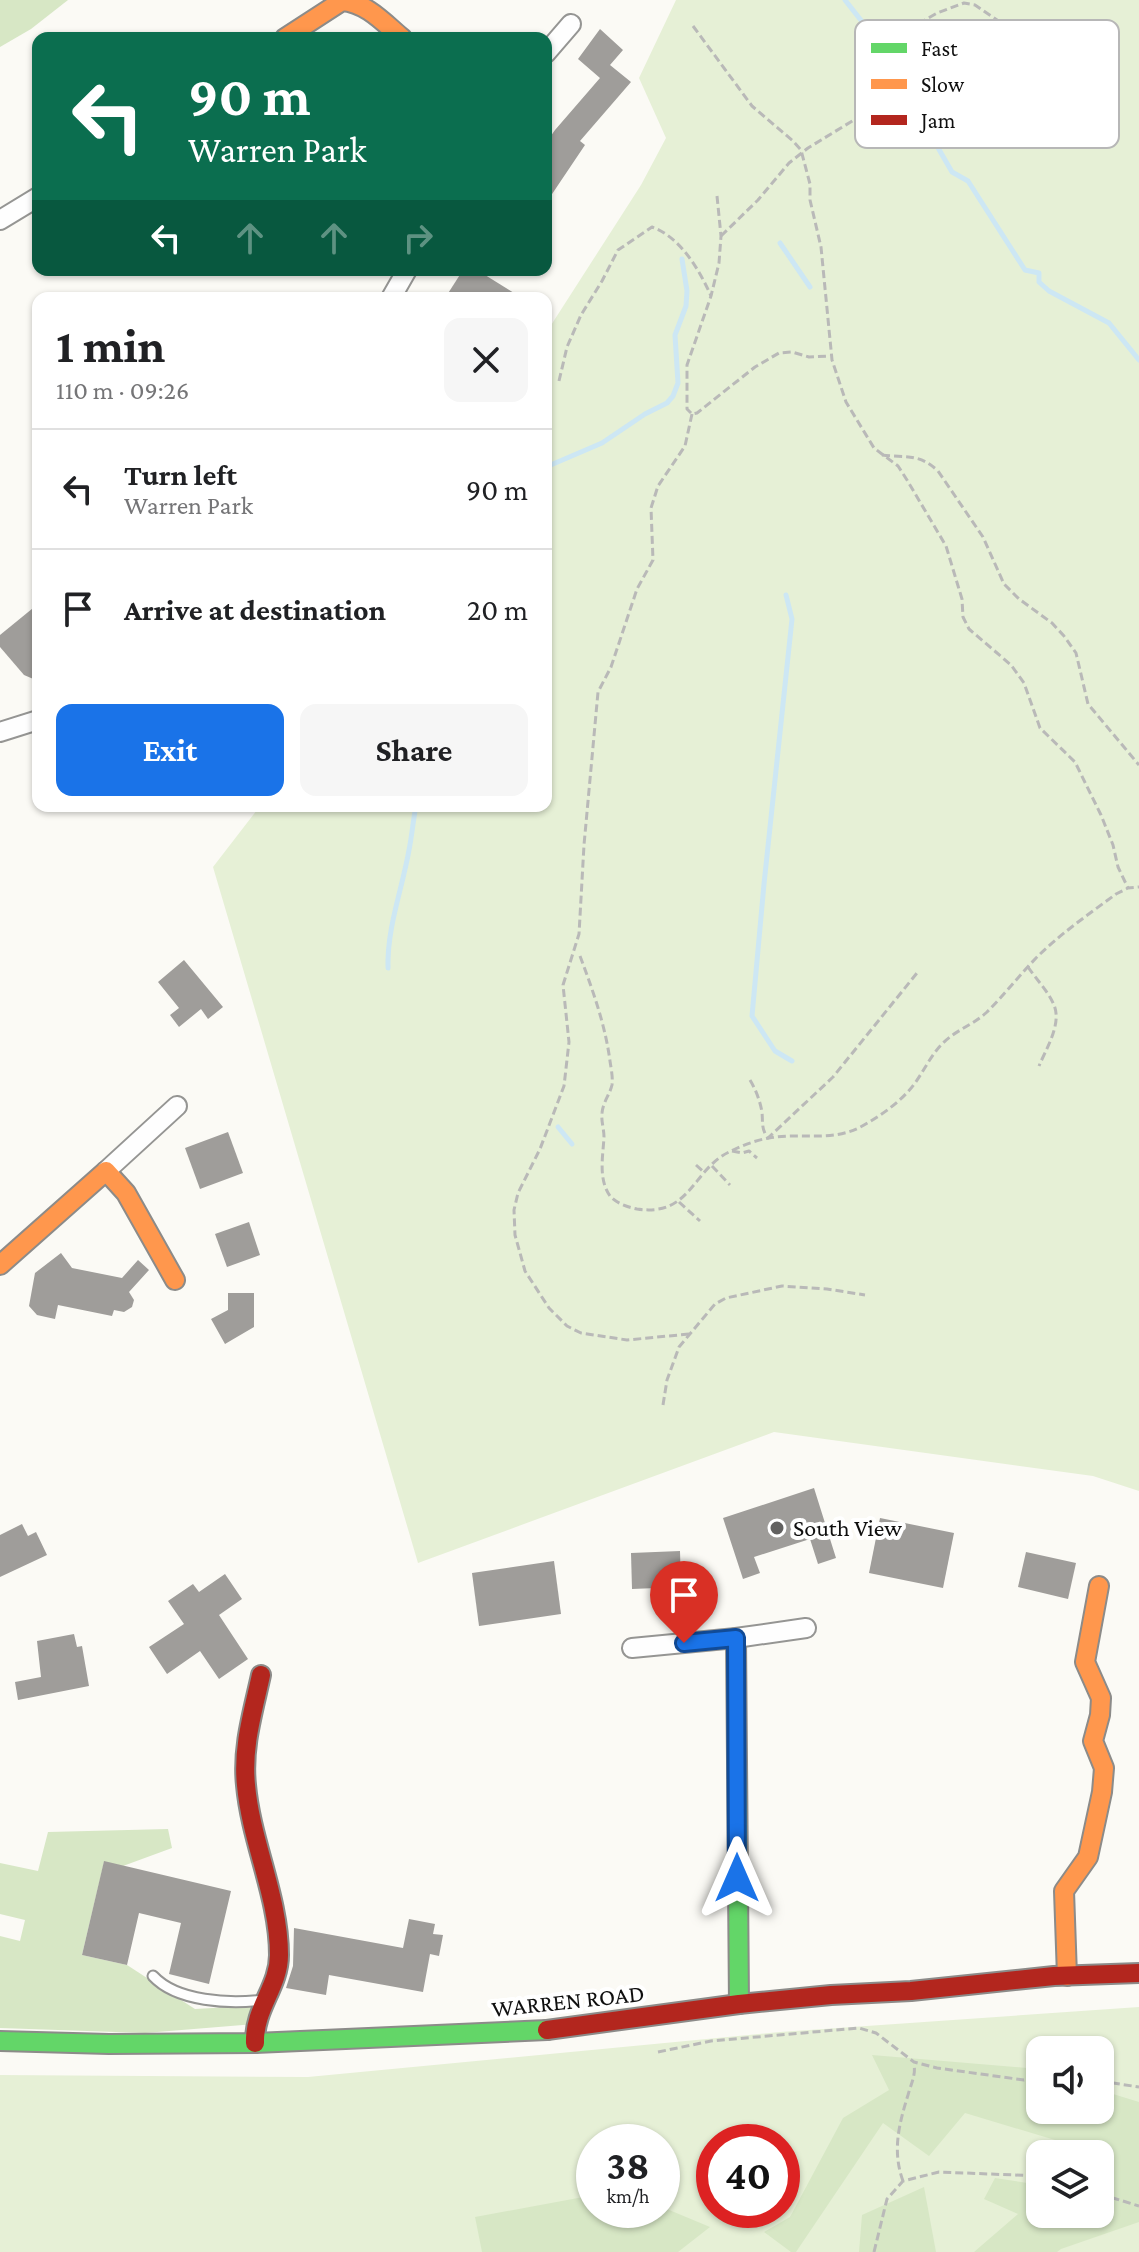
<!DOCTYPE html>
<meta charset="utf-8">
<style>
:root{--surface:#fff;--page:#f6f6f6;--text:#202124;--muted:#757577;--line:#e0e0e0;--accent:#1a73e8}
body{margin:0;font-family:"Crimson Pro",serif;background:var(--page);color:var(--text);height:100vh;display:flex;flex-direction:column;font-size:30px;white-space:nowrap}
*{box-sizing:border-box;margin:0}
p{font-size:26px;color:var(--muted)}
.icon{flex:none;width:44px;height:44px;fill:none;stroke:currentColor;stroke-width:2;stroke-linecap:round;stroke-linejoin:round}
.map{position:relative;flex:1;overflow:hidden}
.sheet{position:absolute;left:32px;top:292px;width:520px;height:520px;display:flex;flex-direction:column;background:var(--surface);border-radius:16px;box-shadow:0 2px 6px #0004}
.sheet>*{flex:none}
.guide{position:absolute;left:32px;top:32px;width:520px;height:244px;border-radius:16px;box-shadow:0 2px 6px #0004;background:#0b6e4f;color:#fff;overflow:hidden}
.controls{position:absolute;left:1026px;top:2036px;display:grid;gap:16px}
.controls a{display:grid;place-items:center;width:88px;height:88px;border-radius:16px;background:var(--surface);box-shadow:0 2px 6px #0004;font-size:40px}
.speed{position:absolute;left:576px;top:2124px;display:flex;gap:16px;font-size:40px;font-weight:700;text-align:center}
.speed>*{display:grid;place-content:center;width:104px;height:104px;border-radius:50%;background:var(--surface);box-shadow:0 2px 6px #0004;line-height:1}
.speed small{font-size:20px;font-weight:400}
.speed .limit{border:12px solid #d22;background:#fff;color:#111}
.pin{position:absolute;display:grid;place-items:center;width:68px;height:68px;color:#fff;margin:-82px -34px;border-radius:50% 50% 50% 0;rotate:-45deg;box-shadow:0 0 8px #0007}
.pin .icon{rotate:45deg}
.me{position:absolute;width:88px;margin:-44px;rotate:0deg;stroke-linejoin:round;filter:drop-shadow(0 0 6px #0008)}
.turn{display:flex;align-items:center;gap:28px;height:168px;padding:0 24px;font-size:36px}
.turn .icon{width:104px;height:104px;stroke-width:2.5}
.turn b{display:block;font-size:56px;line-height:68px}
.lanes{display:flex;align-items:center;height:76px;padding:0 24px;background:#0003;justify-content:center;gap:40px;direction:ltr}
.lanes .off{opacity:.35}
.round{display:grid;place-items:center;flex:none;width:84px;height:84px;border-radius:16px;background:var(--page)}
.summary{display:flex;align-items:center;justify-content:space-between;height:136px;padding:0 24px}
h1{font-size:48px;font-weight:700;line-height:60px}
.primary-button{display:flex;gap:16px;margin-top:auto;padding:16px 24px}
.primary-button a{flex:1;height:92px;border-radius:16px;background:var(--accent);color:#fff;font-size:32px;font-weight:700;line-height:92px;text-align:center}
.primary-button a+a{background:var(--page);color:var(--text)}
ul{padding:0;list-style:none}
li{display:flex;align-items:center;gap:24px;height:120px;padding:0 24px;border-top:2px solid var(--line)}
li div{flex:1}
li b{display:block;font-size:30px}
li em{font-style:normal}
.map>svg:first-child{display:block}
.green{fill:#e6f0d6;fill-rule:evenodd}
.forest{fill:#d7e7c5}
.lines{fill:none;stroke-linecap:round;stroke-linejoin:round}
.stream{stroke:#cde7f4;stroke-width:5}
.building{fill:#9f9d9a}
.lane-casing{stroke:#959593;stroke-width:13}
.street-casing{stroke:#959593;stroke-width:22}
.fast-casing{stroke:#8c8b89;stroke-width:22}
.slow-casing{stroke:#8c8b89;stroke-width:22}
.jam-casing{stroke:#8c8b89;stroke-width:22}
.path{stroke:#b9b9b8;stroke-width:3;stroke-dasharray:8 4;stroke-linecap:butt}
.lane{stroke:#fefefe;stroke-width:9}
.street{stroke:#fefefe;stroke-width:18}
.fast{stroke:#63d668;stroke-width:18}
.slow{stroke:#ff974d;stroke-width:18}
.jam{stroke:#b3261e;stroke-width:18}
.route-casing{stroke:#114b97;stroke-width:20}
.route{stroke:#1a73e8;stroke-width:14}
.poi-dot{fill:#626160;stroke:#fff;stroke-width:3}
.labels{text-anchor:middle;stroke-width:8;stroke-linejoin:round;paint-order:stroke}
.poi-label{font-size:24px;fill:#0f0f0f;stroke:#fff;text-anchor:start}
.street-label{font-size:24px;fill:#0f0f0f;stroke:#fff}
.key{fill:#fff;stroke:#b7b7b7;stroke-width:2}
.key-label{font-size:22px;fill:#0f0f0f}
</style>
<div class="map">
<svg width="1139" height="2252" viewBox="0 0 1139 2252">
<rect width="100%" height="100%" fill="#fbfaf5"/>
<g class="green">
<polygon points="676,0 1139,0 1139,1491 1093,1476 774,1432 418,1563 213,867 260,806 546,806 546,333 641,185 666,138 639,78"/>
<path d="M1139,2007V2252H0V2075L308,2077L780,2032ZM1040,2050H1100V2110H1040ZM594,2142H662V2210H594ZM714,2142H782V2210H714ZM1040,2154H1100V2214H1040Z"/>
</g>
<g class="forest">
<polygon points="0,0 68,0 31,29 0,47"/>
<polygon points="168,1829 172,1848 123,1866 104,1862 82,1955 127,1965 195,2009 264,2005 255,2024 145,2033 0,2028 0,1936 20,1941 25,1920 0,1914 0,1863 38,1871 48,1832"/>
<polygon points="872,2055 1027,2068 1040,2072 1040,2110 1100,2110 1100,2090 1139,2102 1139,2222 1061,2249 1057,2252 974,2252 1018,2214 984,2199 995,2178 1040,2185 1040,2214 1100,2214 1100,2154 1057,2154 1055,2140 965,2113 929,2156 883,2123 796,2252 791,2252 764,2232 790,2217 843,2118 889,2090"/>
<polygon points="924,2187 936,2252 859,2252 862,2215"/>
<polygon points="594,2195 594,2210 662,2210 662,2207 710,2227 678,2252 482,2252 475,2217"/>
</g>
<g class="lines">
<g class="stream">
<polyline points="845,0 871,33 880,50 892,64 895,72 893,85"/>
<polyline points="1011,42 1072,63"/>
<polyline points="897,94 903,97 913,110 921,128 937,146 952,172 968,181 1025,270 1039,273 1039,282 1049,291 1109,323 1139,360"/>
<polyline points="780,243 810,287"/>
<polyline points="546,467 602,443 645,414 667,403 673,396 678,383 675,335 686,306 687,291 682,259"/>
<polyline points="786,595 792,619 764,884 752,1016 775,1051 792,1061"/>
<path d="M388,968C387,927 402,890 409,850C412,835 413,821 416,806"/>
<polyline points="558,1127 572,1144"/>
</g>
</g>
<g class="building">
<polygon points="600,29 623,50 610,65 631,82 580,141 585,145 546,203 546,143 555,130 600,78 578,59"/>
<polygon points="463,270 477,270 522,298 445,298"/>
<polygon points="38,604 38,681 24,675 0,647 0,635"/>
<polygon points="184,960 223,1007 208,1019 201,1009 179,1027 170,1015 179,1008 158,982"/>
<polygon points="228,1132 243,1173 200,1189 185,1148"/>
<polygon points="249,1222 260,1255 227,1267 215,1234"/>
<polygon points="61,1253 72,1268 122,1278 138,1260 149,1270 129,1292 134,1300 132,1307 124,1312 114,1310 112,1316 58,1305 55,1319 37,1315 29,1306 35,1273"/>
<polygon points="228,1293 254,1293 254,1327 225,1344 211,1319 228,1310"/>
<polygon points="814,1488 836,1558 818,1564 810,1539 754,1557 760,1573 743,1579 723,1518"/>
<polygon points="880,1518 954,1533 943,1588 869,1573"/>
<polygon points="22,1524 28,1536 36,1532 47,1555 0,1577 0,1535"/>
<polygon points="680,1551 681,1587 632,1589 631,1553"/>
<polygon points="1026,1552 1076,1563 1068,1599 1018,1587"/>
<polygon points="554,1561 561,1614 479,1626 472,1573"/>
<polygon points="225,1574 242,1599 219,1615 248,1659 219,1679 200,1651 167,1674 149,1647 184,1624 168,1601 193,1584 199,1592"/>
<polygon points="74,1634 77,1647 82,1646 89,1686 18,1700 15,1682 41,1677 37,1641"/>
<polygon points="104,1861 231,1891 209,1984 169,1974 181,1923 139,1913 127,1965 82,1955"/>
<polygon points="409,1919 435,1924 433,1934 443,1935 439,1956 430,1954 423,1992 329,1975 326,1995 286,1988 293,1966 294,1928 403,1948"/>
</g>
<g class="lines">
<defs>
<path id="lane" d="M153,1976C177,2002 230,2004 263,2000"/>
<g id="street">
<polyline points="546,53 571,24"/>
<polyline points="0,220 38,197"/>
<polyline points="391,298 407,270"/>
<polyline points="0,732 38,720"/>
<polyline points="106,1171 177,1106"/>
<polyline points="632,1648 736,1638 806,1628"/>
</g>
<g id="fast">
<polyline points="736,1638 739,2004"/>
<polyline points="0,2041 109,2044 255,2043 547,2030"/>
</g>
<g id="slow">
<path d="M285,38L342,1C367,3 384,23 402,38"/>
<polyline points="0,1265 106,1171 126,1193 175,1280"/>
<polyline points="1067,1976 1064,1891 1088,1857 1102,1792 1104,1768 1093,1741 1100,1715 1101,1698 1085,1662 1099,1586"/>
</g>
<g id="jam">
<polyline points="547,2030 739,2004 831,1995 911,1991 1054,1976 1139,1973"/>
<path d="M255,2043C254,2008 279,1987 279,1955C279,1897 251,1842 246,1785C242,1747 253,1712 261,1675"/>
</g>
</defs>
<use href="#lane" class="lane-casing"/>
<use href="#street" class="street-casing"/>
<use href="#fast" class="fast-casing"/>
<use href="#slow" class="slow-casing"/>
<use href="#jam" class="jam-casing"/>
<g class="path">
<polyline points="693,26 752,106 793,141 801,150 810,184 810,200 821,247 832,360 846,402 874,448 898,466 907,480 946,546 962,599 963,617 969,629 1011,665 1024,683 1040,728 1075,762 1101,815 1113,845 1118,867 1128,888"/>
<polyline points="717,196 721,236 719,263 711,296 687,365 687,409 692,414 697,413 755,367 779,353 792,352 809,357 830,356"/>
<polyline points="721,236 758,200 789,163 808,148 867,112 902,83 905,69 898,46 898,36 903,29 918,24 937,13 964,3 975,5 1003,24 1015,30 1028,27 1043,31"/>
<path d="M559,381L567,347L581,315L602,281L618,250L652,227C680,237 699,269 711,296"/>
<path d="M882,455C906,458 919,453 938,471L983,537L1004,584L1019,599L1052,623L1064,636L1076,653L1088,704L1139,765"/>
<path d="M580,956C593,991 605,1024 610,1061C611,1068 613,1077 612,1085C610,1094 603,1102 602,1113C601,1121 604,1129 604,1137C603,1156 598,1179 610,1196C616,1203 627,1207 637,1209C691,1217 692,1170 729,1152C741,1146 756,1140 769,1138C802,1132 834,1143 864,1125C883,1114 902,1101 915,1083C925,1069 931,1055 943,1043C956,1030 973,1025 987,1012C1004,995 1019,976 1036,958C1060,934 1089,914 1116,894L1128,888L1139,887"/>
<path d="M1028,967C1036,979 1048,991 1054,1005C1062,1024 1046,1049 1039,1066"/>
<path d="M750,1080C756,1090 760,1101 762,1112C763,1123 761,1129 768,1138L833,1077L917,973"/>
<polyline points="732,1151 742,1153 749,1151 757,1158"/>
<polyline points="696,1165 705,1173"/>
<polyline points="712,1166 730,1185"/>
<polyline points="679,1202 700,1221"/>
<polyline points="689,1334 627,1340 581,1333 567,1326 549,1308 525,1271 515,1235 514,1210 518,1193 540,1149 564,1086 569,1042 563,985 579,934 584,845 598,692 611,667 637,589 653,560 651,508 658,486 685,446 692,414"/>
<polyline points="663,1405 667,1380 679,1347 715,1304 726,1298 782,1286 827,1289 865,1295"/>
<polyline points="658,2052 711,2041 859,2028 876,2033 914,2062 937,2068 1024,2080 1040,2077"/>
<polyline points="1100,2081 1139,2087"/>
<path d="M903,2181C892,2151 899,2124 908,2095C911,2084 916,2075 914,2064"/>
<polyline points="1100,2194 1139,2206"/>
<polyline points="874,2252 887,2199 903,2181 939,2172 1040,2176"/>
</g>
<use href="#lane" class="lane"/>
<use href="#street" class="street"/>
<use href="#fast" class="fast"/>
<use href="#slow" class="slow"/>
<use href="#jam" class="jam"/>
</g>
<g class="lines">
<defs>
<polyline id="route" points="684,1643 736,1638 737,1878"/>
</defs>
<use href="#route" class="route-casing"/>
<use href="#route" class="route"/>
</g>
<circle class="poi-dot" cx="777" cy="1528" r="8"/>
<g class="labels">
<g class="poi-label">
<text x="793" y="1536">South View</text>
</g>
<g class="street-label">
<text transform="translate(568 2001) rotate(-6)" y="8">WARREN ROAD</text>
</g>
</g>
<rect x="855" y="20" width="264" height="128" rx="12" class="key"/>
<rect x="871" y="43" width="36" height="10" fill="#63d668"/>
<rect x="871" y="79" width="36" height="10" fill="#ff974d"/>
<rect x="871" y="115" width="36" height="10" fill="#b3261e"/>
<g class="key-label">
<text x="921" y="56">Fast</text>
<text x="921" y="92">Slow</text>
<text x="921" y="128">Jam</text>
</g>
</svg>
<div class="controls">
<a><svg class="icon" aria-label="sound" viewBox="0 0 24 24"><path d="M4 9h4l5-4v14l-5-4H4zM17 9q2 3 0 6"/></svg></a>
<a><svg class="icon" aria-label="layers" viewBox="0 0 24 24"><path d="M12 4l9 5-9 5-9-5zM3 14l9 5 9-5"/></svg></a>
</div>
<div class="speed"><div>38<small>km/h</small></div><div class="limit">40</div></div>
<div class="pin" style="left:684px;top:1643px;background:#d93025"><svg class="icon" aria-label="arrive" viewBox="0 0 24 24"><path d="M6 21V4h12l-3 4 3 4H6"/></svg></div>
<svg class="me" style="left:737px;top:1878px" viewBox="-20 -20 40 40"><path d="M0-17L14 15 0 8-14 15z" fill="#1a73e8" stroke="#fff" stroke-width="4"/></svg>
<div class="guide">
<div class="turn"><svg class="icon" aria-label="left" viewBox="0 0 24 24"><path d="M17 20v-9H6M10 6l-5 5 5 5"/></svg><div><b>90 m</b>Warren Park</div></div>
<div class="lanes"><svg class="icon" aria-label="left" viewBox="0 0 24 24"><path d="M17 20v-9H6M10 6l-5 5 5 5"/></svg><svg class="icon off" aria-label="ahead" viewBox="0 0 24 24"><path d="M12 20V5M6 11l6-6 6 6"/></svg><svg class="icon off" aria-label="ahead" viewBox="0 0 24 24"><path d="M12 20V5M6 11l6-6 6 6"/></svg><svg class="icon off" aria-label="right" viewBox="0 0 24 24"><path d="M7 20v-9h11M14 6l5 5-5 5"/></svg></div>
</div>
<section class="sheet">
<div class="summary"><div><h1>1 min</h1><p>110 m · 09:26</p></div><a class="round"><svg class="icon" aria-label="close" viewBox="0 0 24 24"><path d="M6 6l12 12M18 6L6 18"/></svg></a></div>
<ul>
<li><svg class="icon" aria-label="left" viewBox="0 0 24 24"><path d="M17 20v-9H6M10 6l-5 5 5 5"/></svg><div><b>Turn left</b><p>Warren Park</p></div><em>90 m</em></li>
<li><svg class="icon" aria-label="arrive" viewBox="0 0 24 24"><path d="M6 21V4h12l-3 4 3 4H6"/></svg><div><b>Arrive at destination</b></div><em>20 m</em></li>
</ul>
<div class="primary-button"><a>Exit</a><a>Share</a></div>
</section>
</div>
